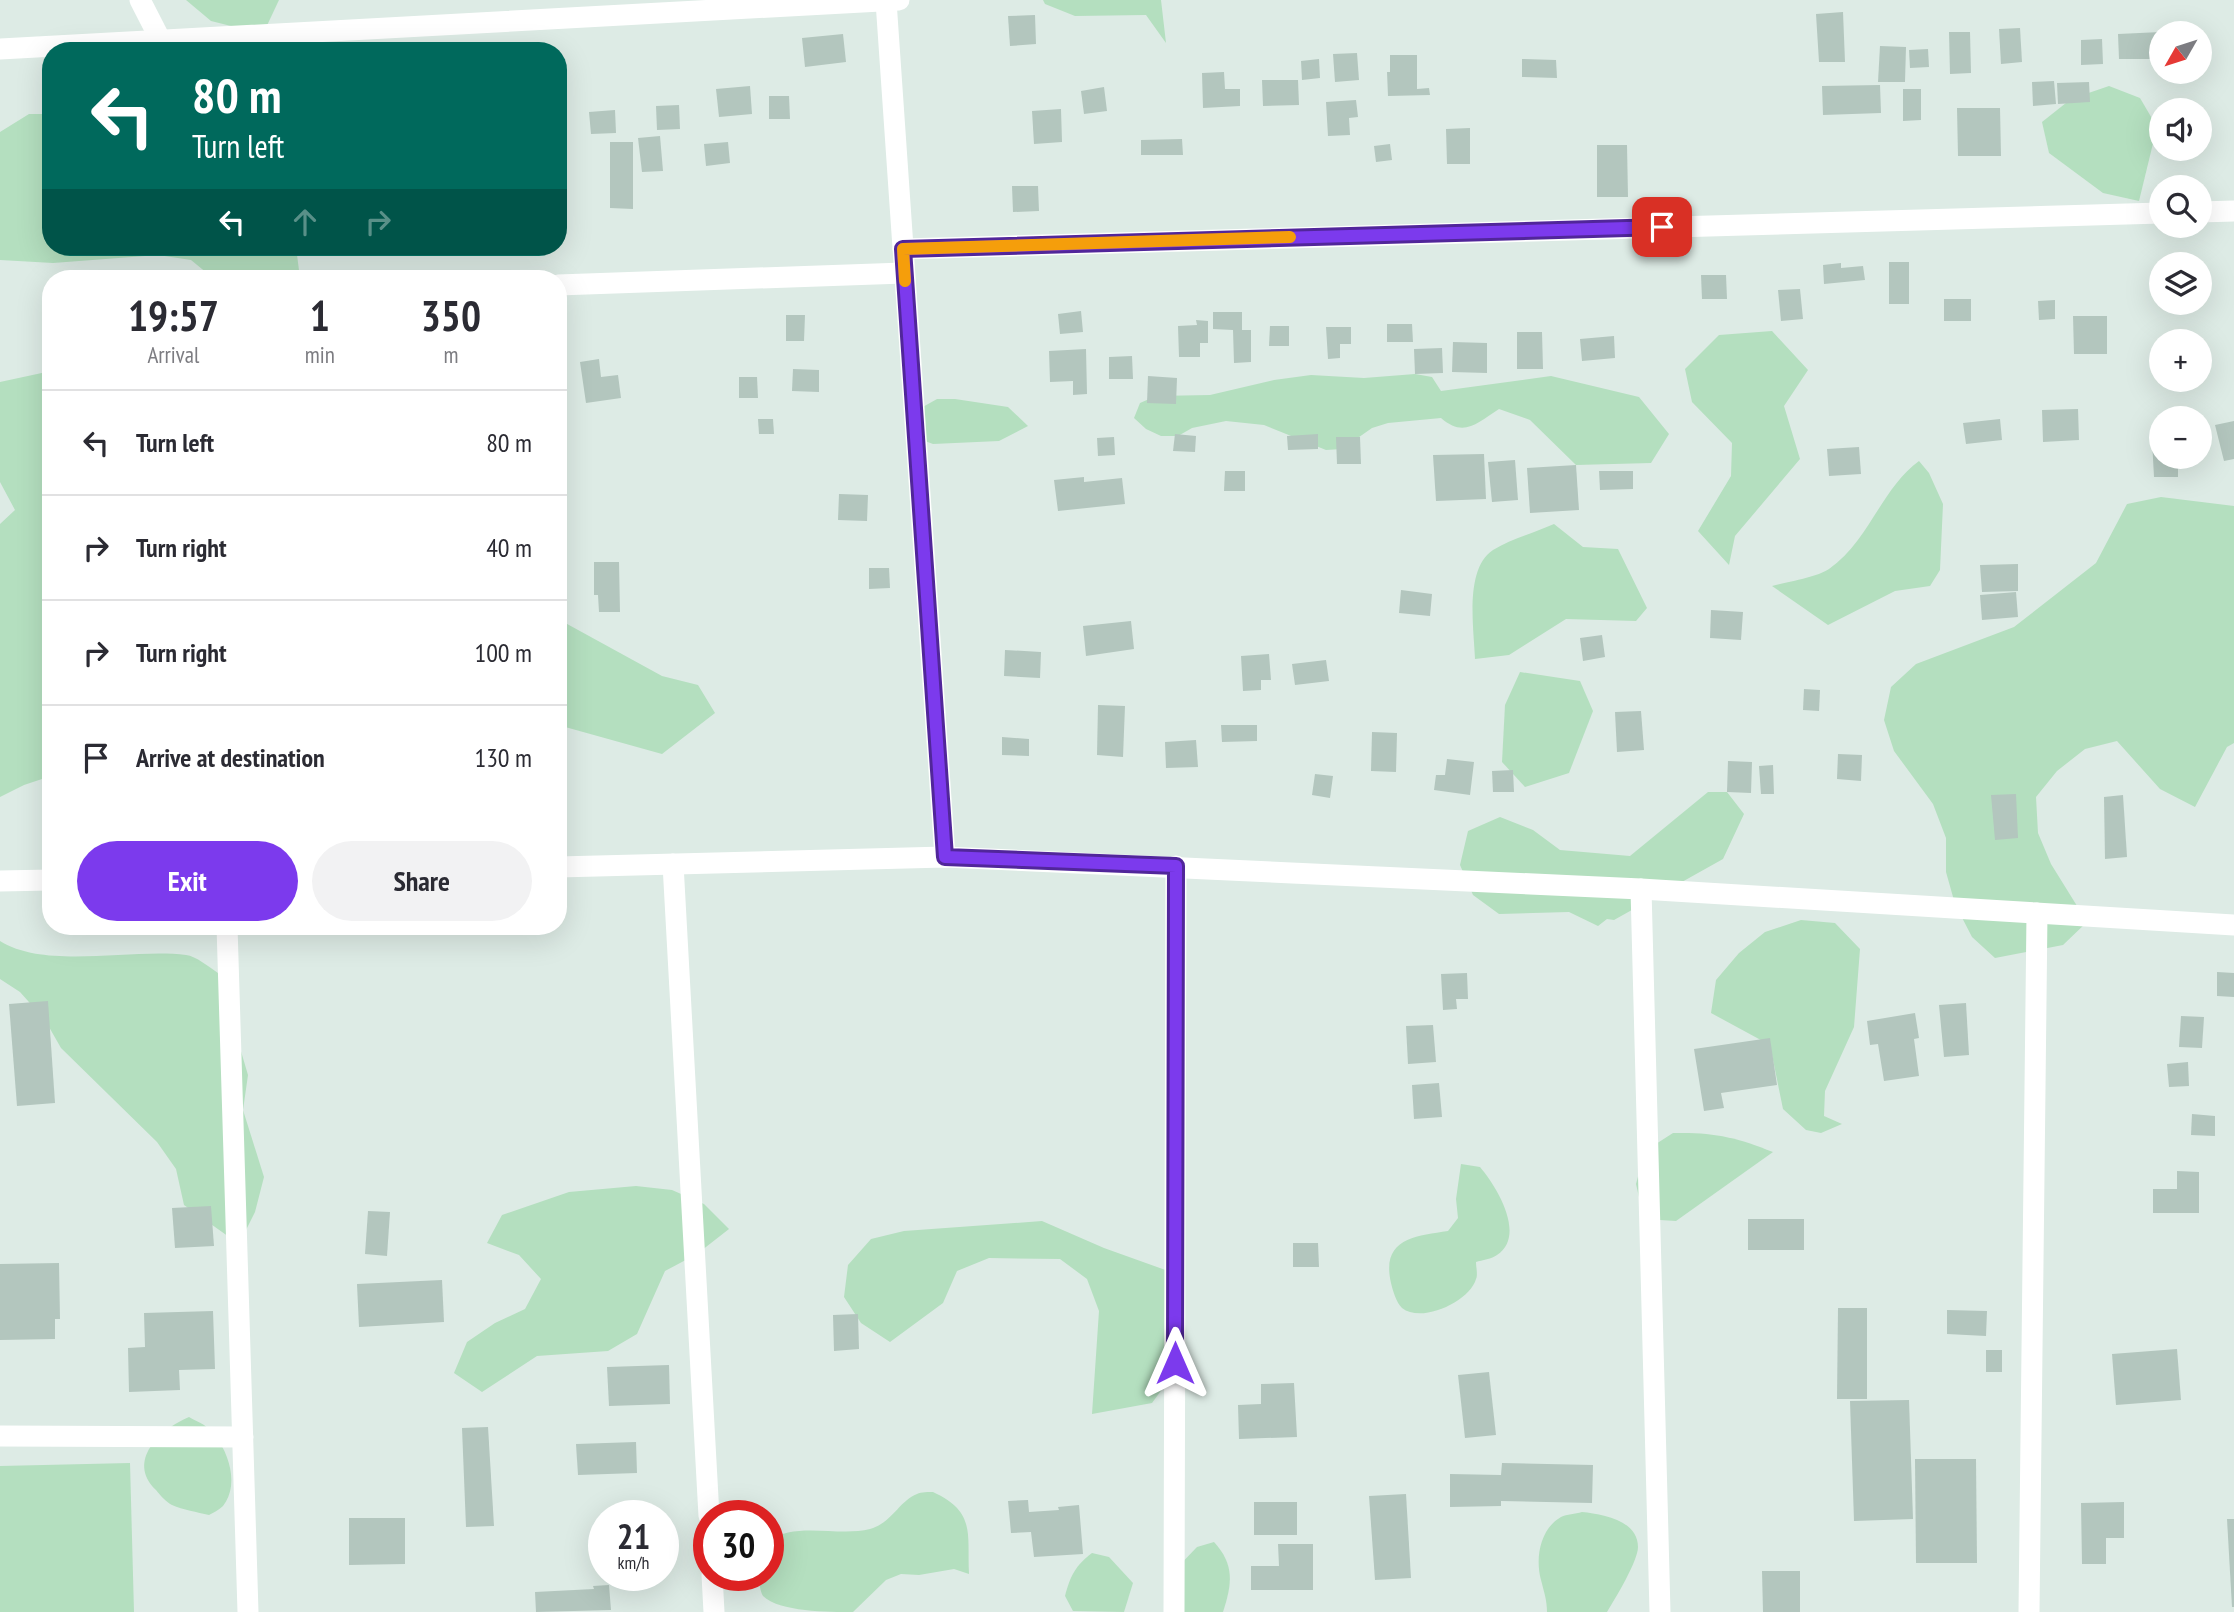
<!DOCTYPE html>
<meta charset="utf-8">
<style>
:root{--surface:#fff;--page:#f2f2f3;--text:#2b2b33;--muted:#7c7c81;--line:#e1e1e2;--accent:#7c3aed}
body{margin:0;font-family:"PT Sans Narrow",sans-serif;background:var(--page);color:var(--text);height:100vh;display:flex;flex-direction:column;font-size:26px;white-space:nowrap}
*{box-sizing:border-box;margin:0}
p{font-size:23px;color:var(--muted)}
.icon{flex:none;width:38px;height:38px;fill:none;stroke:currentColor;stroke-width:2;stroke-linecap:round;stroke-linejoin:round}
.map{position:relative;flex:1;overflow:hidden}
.drawer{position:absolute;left:42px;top:270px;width:525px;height:665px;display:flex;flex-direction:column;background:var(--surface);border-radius:28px;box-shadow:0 7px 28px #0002}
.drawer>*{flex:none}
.banner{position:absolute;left:42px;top:42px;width:525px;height:214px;border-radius:28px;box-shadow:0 7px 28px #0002;background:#00695c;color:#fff;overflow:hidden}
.needle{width:46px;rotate:231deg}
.controls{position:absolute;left:2149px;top:21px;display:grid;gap:14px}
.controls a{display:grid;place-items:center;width:63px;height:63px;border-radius:50%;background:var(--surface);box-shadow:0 7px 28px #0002;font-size:35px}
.speed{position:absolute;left:588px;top:1500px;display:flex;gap:14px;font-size:35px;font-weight:700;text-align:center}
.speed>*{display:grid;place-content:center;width:91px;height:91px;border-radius:50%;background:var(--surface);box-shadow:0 7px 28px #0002;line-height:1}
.speed small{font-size:18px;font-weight:400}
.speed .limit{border:10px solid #d22;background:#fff;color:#111}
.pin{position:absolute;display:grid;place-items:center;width:60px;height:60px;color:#fff;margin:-30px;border-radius:14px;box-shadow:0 4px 10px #0006}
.me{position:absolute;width:77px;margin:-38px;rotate:0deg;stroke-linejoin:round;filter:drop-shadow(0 0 5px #0008)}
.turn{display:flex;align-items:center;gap:24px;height:147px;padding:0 35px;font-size:32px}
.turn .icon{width:91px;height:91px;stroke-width:2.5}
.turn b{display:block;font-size:49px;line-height:60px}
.lanes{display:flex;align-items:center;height:66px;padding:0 35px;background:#0003;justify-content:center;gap:35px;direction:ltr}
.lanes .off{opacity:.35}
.eta{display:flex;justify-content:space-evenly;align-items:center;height:119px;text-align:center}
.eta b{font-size:42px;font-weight:700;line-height:49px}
.action{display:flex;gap:14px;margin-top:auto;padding:14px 35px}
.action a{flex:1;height:80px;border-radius:42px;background:var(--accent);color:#fff;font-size:28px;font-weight:700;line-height:80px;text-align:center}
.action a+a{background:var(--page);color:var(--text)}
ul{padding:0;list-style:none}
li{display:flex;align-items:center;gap:21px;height:105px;padding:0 35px;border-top:2px solid var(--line)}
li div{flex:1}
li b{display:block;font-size:26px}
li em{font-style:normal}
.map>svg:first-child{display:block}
.green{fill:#b4dfbf}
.building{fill:#b3c6be}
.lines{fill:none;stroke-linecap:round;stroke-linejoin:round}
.minor{stroke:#fff;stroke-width:21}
.route-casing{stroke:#51269a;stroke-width:18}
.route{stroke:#7c3aed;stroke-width:12}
.slow{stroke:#f59e0b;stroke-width:12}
</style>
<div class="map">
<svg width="2234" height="1612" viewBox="0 0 2234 1612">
<rect width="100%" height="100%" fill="#ddebe5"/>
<g class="green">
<polygon points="186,0 279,0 263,34 211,21"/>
<polygon points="1043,0 1161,0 1166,43 1146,15 1075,16 1045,4"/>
<polygon points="2109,86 2140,98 2157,127 2139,201 2103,193 2049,153 2042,122 2071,99"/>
<polygon points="29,114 51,114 51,247 296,247 300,278 213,278 191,260 158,255 53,263 0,260 0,132"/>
<polygon points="1772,331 1808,370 1784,406 1800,459 1735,536 1729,565 1698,531 1731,476 1732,443 1692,402 1685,369 1719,335"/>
<polygon points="51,371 51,776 24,785 0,797 0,524 15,510 0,482 0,382"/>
<path d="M1415,374L1432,377L1441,391L1551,376L1639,397L1669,434L1651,463L1576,465L1530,420L1499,409C1477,423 1464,438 1441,418L1388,423L1372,428L1342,449L1326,450L1264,425L1226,421L1192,428L1178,436H1161L1146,429L1134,418L1140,403L1156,396L1210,395L1274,380L1311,375L1364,378Z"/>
<polygon points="937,399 955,399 1008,407 1028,426 999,441 933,444 917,438 921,408"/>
<path d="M1919,461L1929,473L1943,504L1940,570L1930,586L1895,591L1828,625L1772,586C1788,582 1817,577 1829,569C1869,541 1881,489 1919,461Z"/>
<polygon points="2161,497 2234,506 2234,743 2227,747 2195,807 2160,789 2117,741 2085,749 2057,771 2036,797 2038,833 2051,864 2087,922 2063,945 1995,958 1972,937 1955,904 1946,872 1946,838 1933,804 1894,751 1884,720 1891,687 1916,664 2014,627 2096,563 2127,504"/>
<path d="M1554,524L1583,547L1618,549L1647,608L1636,621L1566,619L1509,655L1475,659C1474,629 1464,569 1493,550C1511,539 1534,533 1554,524Z"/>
<polygon points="558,619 662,676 698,685 715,713 662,754 558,725"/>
<polygon points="1520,672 1580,681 1593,711 1569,773 1525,787 1502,762 1505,705"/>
<polygon points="1708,792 1727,792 1744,814 1723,859 1614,920 1607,919 1598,926 1569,912 1499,914 1473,895 1460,865 1468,831 1500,817 1533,830 1560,850 1630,856"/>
<polygon points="1801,920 1835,923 1860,949 1854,1027 1825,1091 1824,1116 1842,1124 1821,1133 1806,1130 1783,1109 1770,1045 1711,1013 1716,980 1739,953 1765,932"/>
<path d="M0,941C46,970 132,948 186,955C196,956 209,967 218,973L248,1075L243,1110L264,1177L255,1212L239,1244L184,1205L176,1169L157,1142L61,1048L45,1020L20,992L0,979Z"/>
<path d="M1673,1133C1713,1132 1736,1137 1773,1152L1676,1221L1644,1219L1636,1184L1645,1151Z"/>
<path d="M1461,1164L1480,1167C1496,1186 1527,1235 1497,1255C1492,1259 1482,1260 1476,1262C1476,1267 1478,1275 1476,1279C1470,1301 1422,1324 1402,1308C1396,1302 1393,1291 1391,1283C1381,1239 1414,1236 1448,1231L1458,1218L1456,1199Z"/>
<polygon points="636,1186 672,1190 704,1204 729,1229 697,1254 665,1271 637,1334 608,1351 537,1356 482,1392 454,1373 467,1342 495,1323 525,1309 541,1279 519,1255 487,1243 502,1215 569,1192"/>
<polygon points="1042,1221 1104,1248 1171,1272 1174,1373 1152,1403 1092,1414 1099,1311 1087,1279 1060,1259 989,1258 957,1271 943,1303 890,1342 861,1323 844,1297 848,1265 871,1239 904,1231"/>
<path d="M189,1417C193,1420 200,1422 204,1425C226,1441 242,1483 223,1506C219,1510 213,1513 209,1515C197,1512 183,1510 172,1505C166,1502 160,1495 156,1490C126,1461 160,1429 189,1417Z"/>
<polygon points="130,1463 134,1612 0,1612 0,1466"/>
<path d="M933,1492C976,1512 967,1533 969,1574L954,1569L919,1575L901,1574L886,1580L853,1612C829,1612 779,1612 763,1596C760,1591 759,1581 758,1575H768V1541C796,1521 838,1537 870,1529C892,1523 899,1501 917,1494C921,1492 929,1492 933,1492Z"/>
<path d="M1582,1512C1602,1514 1638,1520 1638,1547C1638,1561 1615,1599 1607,1612H1547C1547,1600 1544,1592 1541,1580C1535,1558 1540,1529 1561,1517C1567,1514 1575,1514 1582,1512Z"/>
<path d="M1214,1542C1235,1565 1232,1584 1223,1612H1169L1174,1571L1197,1547Z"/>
<path d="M1092,1553L1109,1557L1133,1583L1124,1612L1073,1611L1065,1596C1070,1576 1076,1565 1092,1553Z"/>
</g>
<g class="building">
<polygon points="1843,12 1845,62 1819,62 1816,14"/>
<polygon points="1035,15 1036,44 1010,46 1008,16"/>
<polygon points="2020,28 2022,62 2001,64 1999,29"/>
<polygon points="1949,32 1970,32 1971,73 1950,74"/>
<polygon points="2161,32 2161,59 2119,59 2118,34"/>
<polygon points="843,34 846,62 805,67 802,38"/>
<polygon points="2102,39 2103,64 2081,65 2081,40"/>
<polygon points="1880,46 1906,47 1905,82 1878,82"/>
<polygon points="1928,49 1929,67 1910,68 1909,50"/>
<polygon points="1357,53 1359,80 1335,82 1333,54"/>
<polygon points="1390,55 1417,55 1417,89 1429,88 1430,95 1388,96 1387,72 1390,72"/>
<polygon points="1319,59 1320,78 1302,80 1301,61"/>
<polygon points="1522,59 1556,60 1557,78 1522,77"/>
<polygon points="1224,72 1225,89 1240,89 1240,106 1203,108 1202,73"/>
<polygon points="1262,80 1298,80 1299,105 1263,106"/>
<polygon points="2054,81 2056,104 2033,106 2032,82"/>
<polygon points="2089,82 2090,102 2058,104 2057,83"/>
<polygon points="1880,85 1881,113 1823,115 1822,86"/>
<polygon points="750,86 752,114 719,117 716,89"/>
<polygon points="1104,87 1107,111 1084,114 1081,91"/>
<polygon points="1903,89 1921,89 1921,120 1903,121"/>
<polygon points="769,96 789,96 790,119 769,119"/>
<polygon points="1356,100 1358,117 1349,118 1350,135 1328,136 1326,102"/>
<polygon points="679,105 680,129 657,130 656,106"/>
<polygon points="1957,108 2000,108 2001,156 1958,156"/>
<polygon points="1061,109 1062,142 1034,144 1032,111"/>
<polygon points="615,110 616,133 591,134 589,112"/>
<polygon points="1470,128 1470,164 1447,164 1446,129"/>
<polygon points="660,136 663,171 642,172 638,138"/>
<polygon points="1182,139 1183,155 1141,155 1141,140"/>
<polygon points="610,142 633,142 633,209 610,208"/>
<polygon points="728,142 730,163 706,166 704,144"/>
<polygon points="1390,144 1392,160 1376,162 1374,146"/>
<polygon points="1597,145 1627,145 1628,197 1597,197"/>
<polygon points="1012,186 1038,186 1039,211 1013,212"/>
<rect x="1889" y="262" width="20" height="42"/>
<polygon points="1841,263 1841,268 1863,266 1865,280 1824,284 1823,265"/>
<polygon points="1701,275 1726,275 1727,299 1702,299"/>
<polygon points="1800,289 1803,319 1781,321 1778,290"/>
<rect x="1944" y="299" width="27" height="22"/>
<polygon points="2055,300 2055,319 2039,320 2038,301"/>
<polygon points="1081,311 1083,332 1060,334 1058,314"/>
<polygon points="1213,312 1242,312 1242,330 1251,330 1251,362 1234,363 1233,330 1213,329"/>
<polygon points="786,315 805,315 804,341 786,341"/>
<polygon points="2073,316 2107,316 2107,354 2074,354"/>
<polygon points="1196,320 1208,321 1208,343 1200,343 1200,357 1179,357 1178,326 1197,325"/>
<polygon points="1387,324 1412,324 1413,342 1387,342"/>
<polygon points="1270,326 1289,326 1289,346 1269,346"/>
<polygon points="1326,327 1351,327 1351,344 1340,344 1340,358 1328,359"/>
<polygon points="1517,332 1542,332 1543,369 1517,369"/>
<polygon points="1614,336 1615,358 1582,361 1580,339"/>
<polygon points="1453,342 1487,343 1487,373 1452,372"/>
<polygon points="1442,348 1443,373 1415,374 1414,349"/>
<polygon points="1086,349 1087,394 1073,395 1073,381 1050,382 1049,351"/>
<polygon points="1132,356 1133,379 1109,379 1109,357"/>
<polygon points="599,359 601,377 618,375 621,398 586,403 580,362"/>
<polygon points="793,369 819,370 819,392 792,391"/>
<polygon points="1148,376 1177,378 1176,404 1147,403"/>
<polygon points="739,377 757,377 758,398 739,398"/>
<polygon points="2078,409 2079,440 2043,442 2042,410"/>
<polygon points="758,419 773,419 774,434 759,434"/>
<polygon points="2000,419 2002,440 1966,444 1963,423"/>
<polygon points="2234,421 2234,459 2224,461 2215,425"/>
<polygon points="1175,434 1196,436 1195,452 1173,451"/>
<polygon points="1318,434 1318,449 1288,450 1287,436"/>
<polygon points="1114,437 1115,455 1098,456 1097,438"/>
<polygon points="1336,437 1360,437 1361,464 1337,464"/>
<polygon points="2152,440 2161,440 2161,457 2178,457 2178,477 2154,477"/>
<polygon points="1859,447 1861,474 1829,476 1827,449"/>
<polygon points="1484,454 1486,499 1436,501 1433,455"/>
<polygon points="1515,460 1518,500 1492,502 1488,462"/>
<polygon points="1576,465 1579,510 1530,513 1527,468"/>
<polygon points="1225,471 1245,471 1245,491 1224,491"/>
<polygon points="1599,471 1633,471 1633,489 1600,490"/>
<polygon points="1084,477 1084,482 1122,478 1125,504 1058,511 1054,480"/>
<polygon points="839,494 868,495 867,521 838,520"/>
<polygon points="594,562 619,562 620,612 599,612 598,595 594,595"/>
<polygon points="2018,564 2018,591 1982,592 1980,565"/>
<polygon points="869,568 889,568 890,588 869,589"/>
<polygon points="1401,590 1432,594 1430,616 1399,613"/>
<polygon points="2016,592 2018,617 1982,620 1980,595"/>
<polygon points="1711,610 1743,612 1741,640 1710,638"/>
<polygon points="1131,621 1134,649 1086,656 1083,626"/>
<polygon points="1602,635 1605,657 1583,661 1580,638"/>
<polygon points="1005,650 1041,652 1040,678 1004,676"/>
<polygon points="1269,654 1271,680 1261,680 1261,690 1243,691 1241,656"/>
<polygon points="1326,660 1329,681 1295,685 1292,664"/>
<polygon points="1804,689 1820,690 1819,711 1803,710"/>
<polygon points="1098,705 1125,706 1123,757 1097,755"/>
<polygon points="1641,711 1644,750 1617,752 1615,712"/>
<polygon points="1221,725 1257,725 1257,741 1222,742"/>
<polygon points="1372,732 1397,733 1396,772 1371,771"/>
<polygon points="1002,737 1029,739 1029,756 1002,755"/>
<polygon points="1196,740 1198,767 1166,768 1165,742"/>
<polygon points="1838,754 1862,755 1861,781 1837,779"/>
<polygon points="1447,759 1474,762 1470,795 1434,790 1436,775 1445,775"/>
<polygon points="1728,761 1752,762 1751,793 1727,792"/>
<polygon points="1773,765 1774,794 1761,794 1759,766"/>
<polygon points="1513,770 1514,792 1493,792 1492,771"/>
<polygon points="1315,774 1333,776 1330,798 1312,795"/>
<polygon points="2016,794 2018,838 1995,840 1991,795"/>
<polygon points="2123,795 2127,857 2105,859 2104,797"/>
<polygon points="2217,972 2234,973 2234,997 2217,996"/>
<polygon points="1467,973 1468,999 1456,999 1457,1009 1443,1010 1441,974"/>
<polygon points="48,1001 55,1103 17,1106 9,1004"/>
<polygon points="1966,1003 1969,1055 1944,1057 1939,1005"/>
<polygon points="1915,1013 1919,1038 1914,1039 1919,1076 1884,1081 1878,1044 1870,1045 1867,1021"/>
<polygon points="2181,1016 2204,1017 2202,1048 2179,1047"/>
<polygon points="1433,1025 1436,1062 1408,1064 1406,1026"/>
<polygon points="1770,1038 1777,1085 1721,1093 1724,1108 1704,1111 1694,1049"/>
<polygon points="2188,1062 2189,1086 2169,1087 2167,1064"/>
<polygon points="1439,1083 1442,1117 1414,1119 1412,1085"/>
<polygon points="2192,1114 2215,1116 2215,1136 2191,1135"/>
<polygon points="2177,1171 2199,1172 2199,1213 2153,1213 2153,1189 2177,1189"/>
<polygon points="211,1206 214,1246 175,1248 172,1208"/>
<polygon points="368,1211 390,1212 387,1256 365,1254"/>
<rect x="1748" y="1219" width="56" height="31"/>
<polygon points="1293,1243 1318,1243 1319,1267 1293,1267"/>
<polygon points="59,1263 60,1319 55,1319 55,1339 0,1340 0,1264"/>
<polygon points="442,1280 444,1322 359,1327 357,1284"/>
<polygon points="1838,1308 1867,1308 1867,1399 1837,1399"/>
<polygon points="1947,1310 1987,1311 1986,1336 1947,1334"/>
<polygon points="213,1311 215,1369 179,1370 180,1390 129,1392 128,1348 145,1347 144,1313"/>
<polygon points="858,1314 859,1349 834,1351 833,1315"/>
<polygon points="2177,1349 2181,1400 2116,1405 2112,1354"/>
<rect x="1986" y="1350" width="16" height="22"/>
<polygon points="669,1365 670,1404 609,1406 607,1367"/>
<polygon points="1489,1372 1496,1435 1465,1438 1458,1375"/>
<polygon points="1294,1383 1297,1437 1239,1439 1238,1405 1261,1404 1261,1384"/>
<polygon points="1909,1400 1913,1519 1854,1521 1850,1401"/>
<polygon points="488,1427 494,1526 466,1527 462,1428"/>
<polygon points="636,1442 637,1473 578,1475 576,1444"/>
<polygon points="1915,1459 1976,1459 1977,1563 1916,1563"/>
<polygon points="1502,1463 1593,1465 1592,1503 1501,1501 1501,1506 1450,1507 1450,1474 1501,1475"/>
<polygon points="1406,1494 1411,1578 1375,1580 1369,1496"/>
<polygon points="1028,1500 1029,1512 1059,1510 1058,1507 1079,1505 1083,1554 1034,1557 1031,1532 1011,1533 1008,1501"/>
<rect x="1254" y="1502" width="43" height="33"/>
<polygon points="2124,1502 2124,1538 2106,1538 2106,1564 2082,1564 2081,1503"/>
<polygon points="349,1518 405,1518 405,1564 349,1565"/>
<polygon points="2227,1519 2234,1519 2234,1607 2232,1607"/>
<polygon points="1278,1544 1313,1544 1313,1590 1251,1590 1251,1566 1279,1566"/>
<polygon points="1762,1571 1800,1571 1800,1612 1763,1612"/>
<polygon points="609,1585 611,1610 536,1612 535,1592 594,1589 593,1586"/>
</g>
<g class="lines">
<g class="minor">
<polyline points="140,0 161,41"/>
<polyline points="886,1 945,857"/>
<polyline points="0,49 899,0"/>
<polyline points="2200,212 2234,211"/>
<polyline points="903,249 2161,213"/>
<polyline points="558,285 904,273"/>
<polyline points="673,864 709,1516"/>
<polyline points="558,867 945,857 1641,889 2234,925"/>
<polyline points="0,881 51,880"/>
<polyline points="1641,889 1660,1612"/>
<polyline points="227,926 248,1612"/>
<polyline points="0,1436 243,1437"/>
<polyline points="712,1575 714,1612"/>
<polyline points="1174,1612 1176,866"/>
<polyline points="2029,1612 2037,913"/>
</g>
</g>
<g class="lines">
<defs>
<polyline id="route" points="1175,1363 1176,866 945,857 903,249 1662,227"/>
</defs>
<use href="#route" class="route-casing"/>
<use href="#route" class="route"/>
<polyline class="slow" points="905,281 903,249 1290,237"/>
</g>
</svg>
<div class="controls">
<a><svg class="needle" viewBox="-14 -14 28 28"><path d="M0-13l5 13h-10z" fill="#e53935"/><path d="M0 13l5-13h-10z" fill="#7c7c81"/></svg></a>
<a><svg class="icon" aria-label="sound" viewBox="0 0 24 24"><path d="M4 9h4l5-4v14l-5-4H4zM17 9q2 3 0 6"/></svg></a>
<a><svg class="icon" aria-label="search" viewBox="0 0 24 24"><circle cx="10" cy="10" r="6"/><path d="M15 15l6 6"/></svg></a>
<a><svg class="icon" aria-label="layers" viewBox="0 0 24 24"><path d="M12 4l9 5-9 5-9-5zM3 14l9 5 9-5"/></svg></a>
<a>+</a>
<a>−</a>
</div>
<div class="speed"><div>21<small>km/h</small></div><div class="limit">30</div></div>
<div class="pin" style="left:1662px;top:227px;background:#d93025"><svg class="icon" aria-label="arrive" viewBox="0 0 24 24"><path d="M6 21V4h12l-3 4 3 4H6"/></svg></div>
<svg class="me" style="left:1175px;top:1363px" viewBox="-20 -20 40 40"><path d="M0-17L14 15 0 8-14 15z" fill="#7c3aed" stroke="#fff" stroke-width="4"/></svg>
<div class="banner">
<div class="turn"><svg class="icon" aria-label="left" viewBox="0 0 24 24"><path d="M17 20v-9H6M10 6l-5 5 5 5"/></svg><div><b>80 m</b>Turn left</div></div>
<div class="lanes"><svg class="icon" aria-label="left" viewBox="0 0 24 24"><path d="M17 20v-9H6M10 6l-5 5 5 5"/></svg><svg class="icon off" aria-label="ahead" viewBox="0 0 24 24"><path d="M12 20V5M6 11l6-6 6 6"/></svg><svg class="icon off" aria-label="right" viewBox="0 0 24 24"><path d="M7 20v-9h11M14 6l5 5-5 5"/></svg></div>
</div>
<section class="drawer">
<div class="eta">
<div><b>19:57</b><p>Arrival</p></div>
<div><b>1</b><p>min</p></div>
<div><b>350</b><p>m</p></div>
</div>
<ul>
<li><svg class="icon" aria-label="left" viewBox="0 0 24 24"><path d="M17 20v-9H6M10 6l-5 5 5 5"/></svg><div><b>Turn left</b></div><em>80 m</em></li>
<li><svg class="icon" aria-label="right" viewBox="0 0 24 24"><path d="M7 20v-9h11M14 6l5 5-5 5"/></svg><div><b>Turn right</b></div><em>40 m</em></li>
<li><svg class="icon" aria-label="right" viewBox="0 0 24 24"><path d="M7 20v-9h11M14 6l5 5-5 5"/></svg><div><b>Turn right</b></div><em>100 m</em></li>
<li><svg class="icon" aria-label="arrive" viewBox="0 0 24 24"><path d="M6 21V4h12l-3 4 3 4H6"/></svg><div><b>Arrive at destination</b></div><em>130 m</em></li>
</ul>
<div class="action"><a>Exit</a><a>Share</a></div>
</section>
</div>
